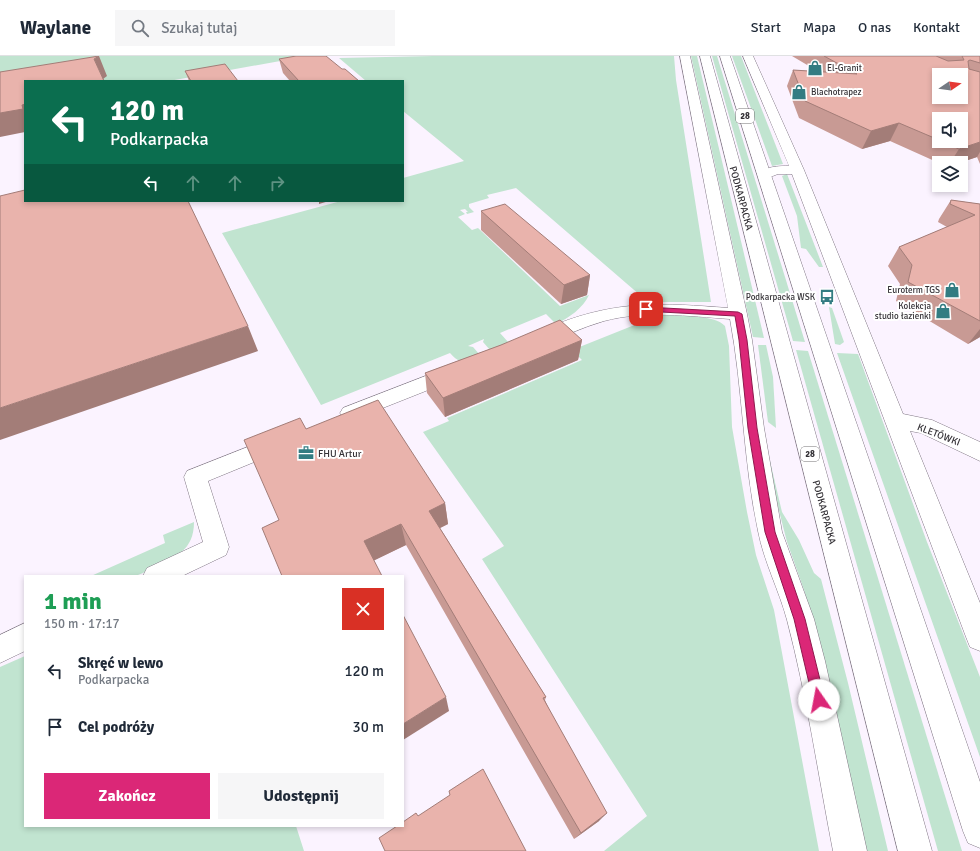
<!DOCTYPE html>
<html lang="pl">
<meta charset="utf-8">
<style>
:root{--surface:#fff;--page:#f6f6f7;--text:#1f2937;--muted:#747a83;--line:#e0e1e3;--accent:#db2777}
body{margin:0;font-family:Signika,sans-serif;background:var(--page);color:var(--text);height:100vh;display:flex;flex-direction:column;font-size:15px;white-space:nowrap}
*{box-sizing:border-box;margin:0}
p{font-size:13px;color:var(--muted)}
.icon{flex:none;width:22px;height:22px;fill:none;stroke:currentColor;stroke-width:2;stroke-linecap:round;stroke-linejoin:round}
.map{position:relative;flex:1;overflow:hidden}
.side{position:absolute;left:24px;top:519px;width:380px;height:252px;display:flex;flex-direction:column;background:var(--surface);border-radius:0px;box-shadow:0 2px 6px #0003}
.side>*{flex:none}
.top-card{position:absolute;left:24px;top:24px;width:380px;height:122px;border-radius:0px;box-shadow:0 2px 6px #0003;background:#0b6e4f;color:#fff;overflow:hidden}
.needle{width:26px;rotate:77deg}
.buttons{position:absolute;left:932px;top:12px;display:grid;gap:8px}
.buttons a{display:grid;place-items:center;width:36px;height:36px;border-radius:0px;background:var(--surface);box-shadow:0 2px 6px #0003;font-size:20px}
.pin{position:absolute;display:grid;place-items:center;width:34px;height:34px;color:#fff;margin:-17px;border-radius:8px;box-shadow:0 2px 6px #0006}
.me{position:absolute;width:44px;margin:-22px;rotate:348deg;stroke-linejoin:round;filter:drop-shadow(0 0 3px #0008)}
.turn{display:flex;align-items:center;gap:14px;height:84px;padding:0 20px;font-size:18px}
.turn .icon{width:52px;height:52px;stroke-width:2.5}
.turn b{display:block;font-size:28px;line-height:34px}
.lanes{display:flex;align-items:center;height:38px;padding:0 20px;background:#0003;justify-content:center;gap:20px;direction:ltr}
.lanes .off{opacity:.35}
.round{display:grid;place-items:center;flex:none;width:42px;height:42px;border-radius:0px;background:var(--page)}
.summary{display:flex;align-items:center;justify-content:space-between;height:68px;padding:0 20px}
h1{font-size:24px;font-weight:700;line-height:30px;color:#1e9e55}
.button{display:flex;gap:8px;margin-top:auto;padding:8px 20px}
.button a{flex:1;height:46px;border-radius:0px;background:var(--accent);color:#fff;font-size:16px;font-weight:700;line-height:46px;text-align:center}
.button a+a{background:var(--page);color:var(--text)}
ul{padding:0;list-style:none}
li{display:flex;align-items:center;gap:12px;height:56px;padding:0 20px}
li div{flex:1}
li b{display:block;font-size:15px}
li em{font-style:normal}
header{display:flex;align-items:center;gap:24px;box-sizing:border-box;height:56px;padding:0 20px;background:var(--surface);border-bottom:1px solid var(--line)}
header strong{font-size:19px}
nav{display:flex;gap:22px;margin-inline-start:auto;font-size:14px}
.search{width:280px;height:36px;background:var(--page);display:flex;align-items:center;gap:10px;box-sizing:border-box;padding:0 14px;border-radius:0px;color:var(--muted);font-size:15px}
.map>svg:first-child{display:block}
.green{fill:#c1e4d0}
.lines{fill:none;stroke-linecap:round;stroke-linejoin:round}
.minor-casing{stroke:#807784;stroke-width:1}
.major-casing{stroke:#807784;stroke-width:1}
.minor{fill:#fff;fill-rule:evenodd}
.major{fill:#fff;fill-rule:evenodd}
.wall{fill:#c89a94;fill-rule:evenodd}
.shaded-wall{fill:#a37d78}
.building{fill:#e9b3ac;stroke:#a37d78;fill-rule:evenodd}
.route{fill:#db2777;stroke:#8e194d}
.labels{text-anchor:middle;stroke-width:4;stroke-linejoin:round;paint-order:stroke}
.far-poi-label{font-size:9px;fill:#353237;stroke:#fff;text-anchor:end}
.shield{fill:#fff;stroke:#727073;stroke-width:1}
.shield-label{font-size:9px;font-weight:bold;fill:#353237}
.street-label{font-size:10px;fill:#353237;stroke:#fff}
.poi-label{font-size:10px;fill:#353237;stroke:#fff;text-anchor:start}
</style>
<header>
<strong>Waylane</strong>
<div class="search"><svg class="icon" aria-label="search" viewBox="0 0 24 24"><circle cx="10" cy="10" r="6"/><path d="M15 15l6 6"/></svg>Szukaj tutaj</div>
<nav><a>Start</a><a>Mapa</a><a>O nas</a><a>Kontakt</a></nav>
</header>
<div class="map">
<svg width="980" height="795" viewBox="0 0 980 795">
<rect width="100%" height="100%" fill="#fbf3ff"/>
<g class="green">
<polygon points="0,0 308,0 169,25 104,25 0,21"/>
<path d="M433,0H674L676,24L711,246H648L516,132L487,139L489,142L469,148V151L474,156L467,158L466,156H468L465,153L460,154L465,158L458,161L472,174L478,172L560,250L589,239C583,252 569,262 556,268L546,258L500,277L509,287L490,294L483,286L484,283L468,290L473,291L480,299C466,305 461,310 450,297L321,349L222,177L341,145H403V122L464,105L403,55V25H366L339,2Z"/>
<polygon points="691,0 697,0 764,282 753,281"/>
<polygon points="712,0 717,0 805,286 793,285"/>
<polygon points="732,0 741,0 783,108 772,110"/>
<polygon points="787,118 823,211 819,211 806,193 801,192 797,160 782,120"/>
<polygon points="829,251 832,252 844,286 840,289 835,288"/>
<path d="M657,258C673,260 715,258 725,270L729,290L732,371L747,456L756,499L774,554L819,795H604L647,760L482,503L504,490L423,376L449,365L447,362L582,304L572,294L642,266L636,260Z"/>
<polygon points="758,289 766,289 773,321 776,372 768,366"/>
<polygon points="796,294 808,295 962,795 938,795"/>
<polygon points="837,297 858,298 927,486 980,621 980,701"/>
<polygon points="758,354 782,456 799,484 814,517 821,523 848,627 888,795 867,795 816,577 804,534 787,486 776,443"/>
<path d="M194,466C194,494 176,501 154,511C148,514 141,519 134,520C121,522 104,520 91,520L165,487L163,479Z"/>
<polygon points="25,600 25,770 296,770 304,795 0,795 0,611"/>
</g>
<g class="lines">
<defs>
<g id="minor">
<path d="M680,0H690L747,258L752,284L764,372L782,476L814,563L825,605L867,795H833C818,718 807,640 787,564C779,534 764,506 758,475C743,405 743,333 730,263C688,260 645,254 604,265C582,271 562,282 540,288L533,286L531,282C536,274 549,271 557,268C619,244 663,247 728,252Z"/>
<path d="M743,0H753L804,114L903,358L932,364L980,386V405L921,377L910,375L980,547V595L970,591L966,581L792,118H778L765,123L760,122L758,119C765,110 779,110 789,110Z"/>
<polygon points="454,309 461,311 464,316 461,321 350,365 343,362 340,357 343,352"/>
<polygon points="278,379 286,381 289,387 286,393 208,425 229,491 226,499 182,520 143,520 147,512 203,486 184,421 187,415"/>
<polygon points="25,567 25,595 0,607 0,579"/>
</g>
<g id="major">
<polygon points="700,0 710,0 932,795 898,795"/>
<polygon points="720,0 730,0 980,726 980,792 968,787 963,775"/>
</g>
</defs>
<use href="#minor" class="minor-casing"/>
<use href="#major" class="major-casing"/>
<use href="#minor" class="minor"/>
<use href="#major" class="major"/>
</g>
<g class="wall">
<path d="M792,0H980V108L977,101L959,107H939L890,85L862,93L799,62L787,30L793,14L819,16ZM939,63L961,85H939Z"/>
<polygon points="279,3 342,13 359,25 290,25 283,17"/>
<polygon points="185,15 238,25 189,25"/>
<polygon points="951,144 980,148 980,281 968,288 896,245 900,228 888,210 899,191 947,171 938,166 939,163"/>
<polygon points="481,155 590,219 587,239 561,248 481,174"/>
<polygon points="582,284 578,304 445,361 427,337 425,317 501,289"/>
<polygon points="306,373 445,447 448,468 440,472 546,641 545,644 599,765 574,783 406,489 374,504 279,464"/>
</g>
<g class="shaded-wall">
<polygon points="99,0 107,20 103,23 94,3"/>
<polygon points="25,48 25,76 0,81 0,57"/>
<polygon points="899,67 890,85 862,93 871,75"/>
<polygon points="980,86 980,96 977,101 959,107 950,107 959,93"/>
<polygon points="319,145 329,145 319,148"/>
<polygon points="590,219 587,239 561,248 564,229"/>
<polygon points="248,270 258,295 0,384 0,352"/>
<polygon points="980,273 980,281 968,288"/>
<polygon points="582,284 578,304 445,361 443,342"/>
<polygon points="445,447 448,468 432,476 429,455"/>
<polygon points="401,468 406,489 371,506 364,485"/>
<polygon points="446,641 449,655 403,684 403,668"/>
<polygon points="607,757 599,765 574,783 581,777"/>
</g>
<g class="building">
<polygon points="99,0 94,3 104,25 25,25 25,48 22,49 23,53 0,57 0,16"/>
<polygon points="296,0 326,0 342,13 345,13 359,25 299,25 279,3"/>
<path d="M824,0H936L948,5L964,4L962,0H980V7L970,4L968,5L969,13L980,16V86L959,93L940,85H961V63H939V84L899,67L871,75L805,45L793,14L857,18ZM939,19H961V41H939Z"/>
<polygon points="225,8 238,25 191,25 185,15"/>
<polygon points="25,134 25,145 188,145 248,270 0,352 0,140"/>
<polygon points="951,144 980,148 980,265 908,226 912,209 899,191 975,159 950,148"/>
<polygon points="505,148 590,219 564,229 481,155"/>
<polygon points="560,264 582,284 443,342 425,317 501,289"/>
<polygon points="378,344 445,447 429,455 546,641 543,642 607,757 581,777 401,468 364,485 382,520 282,520 262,472 279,464 244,384 300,362 306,373"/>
<polygon points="403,559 446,641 403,668"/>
<polygon points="483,713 526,795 385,795 379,782 397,770 403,770 403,766 416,757 418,760 450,739 449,735"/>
</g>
<polygon class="route" points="646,251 738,256 742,258 747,284 757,372 775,476 805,563 825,644 824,648 819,650 815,648 813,644 794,563 765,476 748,372 739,284 735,260 643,255 642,253"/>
<defs>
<symbol id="shop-bare" viewBox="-9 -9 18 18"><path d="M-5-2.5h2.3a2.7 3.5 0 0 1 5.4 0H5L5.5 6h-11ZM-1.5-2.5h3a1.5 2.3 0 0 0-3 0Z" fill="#337c82" stroke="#fff" stroke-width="2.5" paint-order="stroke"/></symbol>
<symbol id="bus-bare" viewBox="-9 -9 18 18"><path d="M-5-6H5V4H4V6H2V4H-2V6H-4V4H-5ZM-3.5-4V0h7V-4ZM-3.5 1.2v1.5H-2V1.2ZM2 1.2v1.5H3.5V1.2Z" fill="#337c82" stroke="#fff" stroke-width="2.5" paint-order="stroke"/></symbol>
<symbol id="office-bare" viewBox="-9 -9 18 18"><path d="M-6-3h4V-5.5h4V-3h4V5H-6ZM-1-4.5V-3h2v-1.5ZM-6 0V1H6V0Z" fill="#337c82" stroke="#fff" stroke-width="2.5" paint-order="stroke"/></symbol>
</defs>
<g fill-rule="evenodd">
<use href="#shop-bare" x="804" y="1" width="22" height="22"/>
<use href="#shop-bare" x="788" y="25" width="22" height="22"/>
<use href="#shop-bare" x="941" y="223" width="22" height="22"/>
<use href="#bus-bare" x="816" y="230" width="22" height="22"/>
<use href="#shop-bare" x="932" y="244" width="22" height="22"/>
<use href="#office-bare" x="295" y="386" width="22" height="22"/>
</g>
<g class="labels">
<g class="far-poi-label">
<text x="827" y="15" text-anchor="start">El-Granit</text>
<text x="811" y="39" text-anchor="start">Blachotrapez</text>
<text x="940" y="237">Euroterm TGS</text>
<text x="815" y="244">Podkarpacka WSK</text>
<text x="931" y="253">Kolekcja<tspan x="931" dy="10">studio łazienki</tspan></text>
</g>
<g class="shield">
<rect x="736" y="53" width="18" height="14" rx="3"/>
<rect x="801" y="391" width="18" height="14" rx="3"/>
</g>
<g class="shield-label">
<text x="745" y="63">28</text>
<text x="810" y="401">28</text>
</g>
<g class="street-label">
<text transform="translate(742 142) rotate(75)" y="4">PODKARPACKA</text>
<text transform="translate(939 378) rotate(21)" y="4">KLETÓWKI</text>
<text transform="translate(825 456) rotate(75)" y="4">PODKARPACKA</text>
</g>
<g class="poi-label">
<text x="318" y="401">FHU Artur</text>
</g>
</g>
</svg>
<div class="buttons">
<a><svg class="needle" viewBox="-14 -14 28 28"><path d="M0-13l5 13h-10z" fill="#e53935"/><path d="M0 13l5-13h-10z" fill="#747a83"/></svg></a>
<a><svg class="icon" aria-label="sound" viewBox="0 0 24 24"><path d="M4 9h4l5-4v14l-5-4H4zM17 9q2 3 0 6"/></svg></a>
<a><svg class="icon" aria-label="layers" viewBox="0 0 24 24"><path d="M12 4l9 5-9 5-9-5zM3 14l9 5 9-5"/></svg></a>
</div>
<div class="pin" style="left:646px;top:253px;background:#d93025"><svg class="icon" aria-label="arrive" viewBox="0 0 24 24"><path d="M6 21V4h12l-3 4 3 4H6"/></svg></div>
<svg class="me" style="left:819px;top:644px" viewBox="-20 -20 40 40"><circle r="19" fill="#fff"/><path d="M0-13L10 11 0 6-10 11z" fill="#db2777"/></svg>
<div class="top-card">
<div class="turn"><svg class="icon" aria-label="left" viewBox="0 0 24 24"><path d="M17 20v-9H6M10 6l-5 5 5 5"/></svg><div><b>120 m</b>Podkarpacka</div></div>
<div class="lanes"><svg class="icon" aria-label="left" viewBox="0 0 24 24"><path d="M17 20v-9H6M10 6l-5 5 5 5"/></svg><svg class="icon off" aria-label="ahead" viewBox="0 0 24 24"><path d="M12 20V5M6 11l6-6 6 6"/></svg><svg class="icon off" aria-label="ahead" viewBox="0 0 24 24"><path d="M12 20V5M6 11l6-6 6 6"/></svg><svg class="icon off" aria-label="right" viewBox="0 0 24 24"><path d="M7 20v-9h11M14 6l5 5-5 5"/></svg></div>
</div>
<section class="side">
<div class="summary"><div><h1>1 min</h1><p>150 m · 17:17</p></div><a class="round" style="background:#d93025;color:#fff"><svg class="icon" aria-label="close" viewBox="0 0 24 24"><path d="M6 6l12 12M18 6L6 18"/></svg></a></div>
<ul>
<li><svg class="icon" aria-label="left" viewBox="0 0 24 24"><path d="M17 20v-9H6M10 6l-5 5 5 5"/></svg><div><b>Skręć w lewo</b><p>Podkarpacka</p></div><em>120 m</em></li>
<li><svg class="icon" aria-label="arrive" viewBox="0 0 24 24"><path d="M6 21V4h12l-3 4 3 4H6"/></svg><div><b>Cel podróży</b></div><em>30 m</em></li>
</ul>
<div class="button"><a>Zakończ</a><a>Udostępnij</a></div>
</section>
</div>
